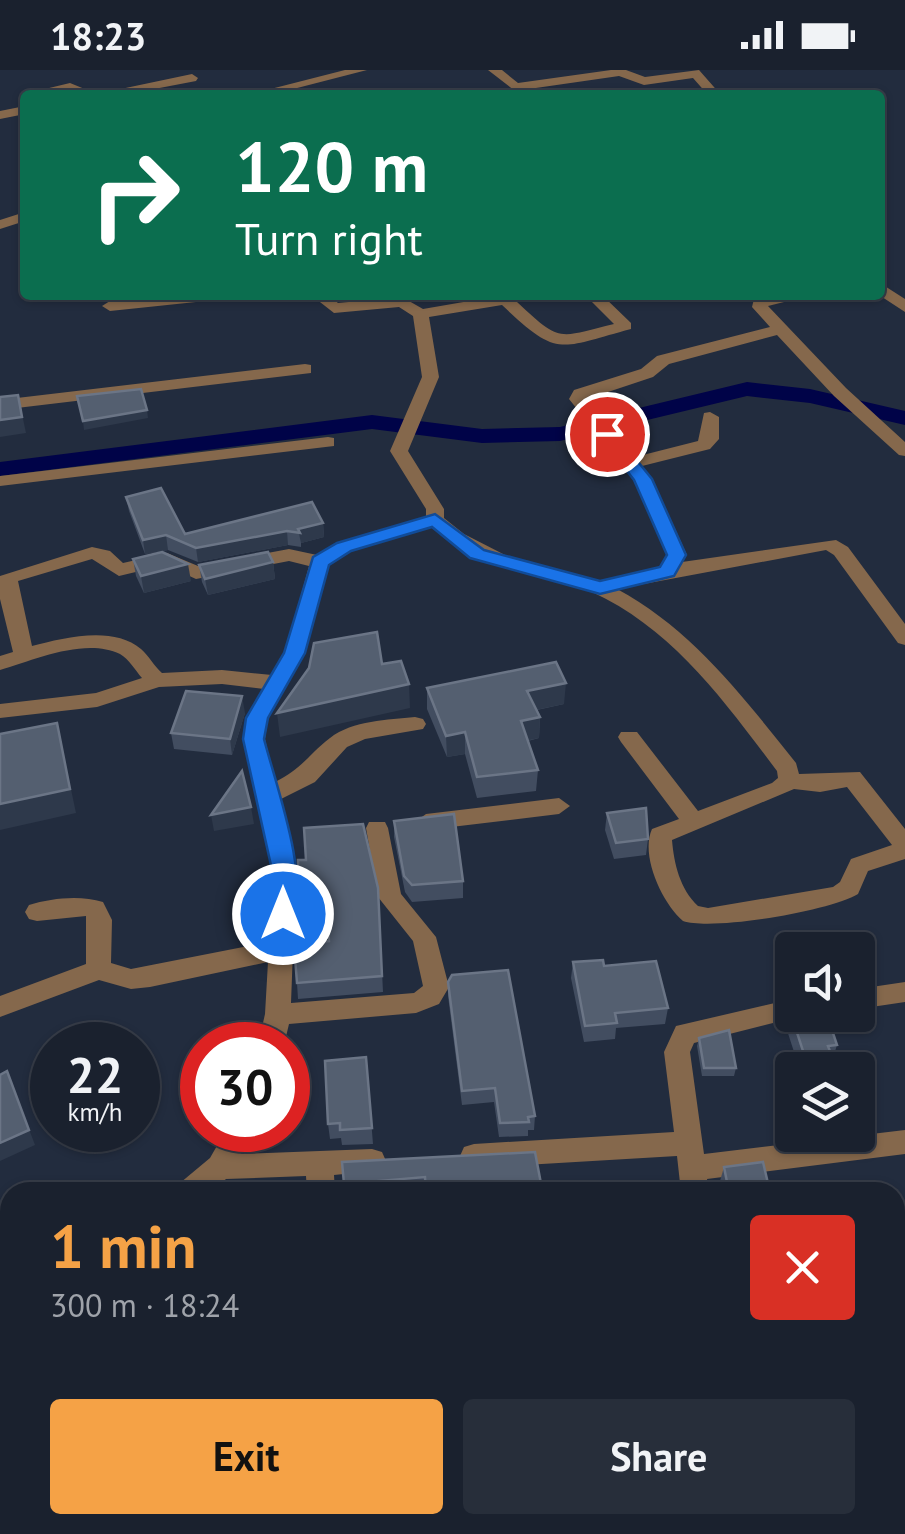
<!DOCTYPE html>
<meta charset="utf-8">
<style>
:root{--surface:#1a212e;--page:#272e3a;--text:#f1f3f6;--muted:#9fa3aa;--line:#383e4a;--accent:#f5a246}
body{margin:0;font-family:"PT Sans",sans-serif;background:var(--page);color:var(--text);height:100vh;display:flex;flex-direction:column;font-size:38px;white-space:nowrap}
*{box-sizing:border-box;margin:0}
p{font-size:32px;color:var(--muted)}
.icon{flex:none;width:55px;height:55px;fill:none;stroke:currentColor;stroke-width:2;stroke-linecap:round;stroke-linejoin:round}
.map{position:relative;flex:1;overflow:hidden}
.panel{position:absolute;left:0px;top:1112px;width:905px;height:352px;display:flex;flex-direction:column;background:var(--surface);border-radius:30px 30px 0 0;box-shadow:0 2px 8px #0004,0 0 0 2px var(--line)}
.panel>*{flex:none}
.hud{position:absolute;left:20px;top:20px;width:865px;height:210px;border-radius:10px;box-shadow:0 2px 8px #0004,0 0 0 2px var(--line);background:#0b6e4f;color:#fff;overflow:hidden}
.fabs{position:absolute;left:775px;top:862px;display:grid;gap:20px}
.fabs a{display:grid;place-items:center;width:100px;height:100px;border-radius:10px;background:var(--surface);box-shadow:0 2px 8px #0004,0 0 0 2px var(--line);font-size:50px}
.speed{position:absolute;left:30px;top:952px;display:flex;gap:20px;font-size:50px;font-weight:700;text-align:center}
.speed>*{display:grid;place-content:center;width:130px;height:130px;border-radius:50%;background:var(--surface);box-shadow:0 2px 8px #0004,0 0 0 2px var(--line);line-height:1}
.speed small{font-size:25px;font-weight:400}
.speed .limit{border:15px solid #d22;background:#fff;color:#111}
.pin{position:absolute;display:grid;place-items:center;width:85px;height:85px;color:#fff;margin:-42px;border:5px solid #fff;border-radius:50%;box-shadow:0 2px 10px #0007}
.me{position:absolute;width:110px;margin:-55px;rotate:0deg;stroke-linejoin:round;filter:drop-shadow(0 0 8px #0008)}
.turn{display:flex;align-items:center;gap:35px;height:210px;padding:0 50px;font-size:45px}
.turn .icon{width:130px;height:130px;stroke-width:2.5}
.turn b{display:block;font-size:70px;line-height:85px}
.round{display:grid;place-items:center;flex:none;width:105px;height:105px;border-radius:10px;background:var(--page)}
.head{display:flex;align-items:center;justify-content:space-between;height:170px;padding:0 50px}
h1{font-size:60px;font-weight:600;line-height:75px;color:var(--accent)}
.primary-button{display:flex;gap:20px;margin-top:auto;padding:20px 50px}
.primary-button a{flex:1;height:115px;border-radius:10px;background:var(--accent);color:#111;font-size:40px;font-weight:600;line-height:115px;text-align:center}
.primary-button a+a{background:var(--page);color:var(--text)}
.status{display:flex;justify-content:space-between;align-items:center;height:70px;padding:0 50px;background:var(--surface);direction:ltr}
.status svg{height:28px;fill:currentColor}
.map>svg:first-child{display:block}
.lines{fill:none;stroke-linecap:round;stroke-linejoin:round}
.canal{fill:#000348;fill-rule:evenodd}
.street{fill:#85684c;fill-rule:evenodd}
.wall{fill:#424d60}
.shaded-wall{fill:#2e394b}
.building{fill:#545f70;stroke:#6b7586;stroke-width:2.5}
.route{fill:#1a73e8;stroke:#114b97;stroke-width:2.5}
</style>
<div class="status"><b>18:23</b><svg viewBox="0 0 49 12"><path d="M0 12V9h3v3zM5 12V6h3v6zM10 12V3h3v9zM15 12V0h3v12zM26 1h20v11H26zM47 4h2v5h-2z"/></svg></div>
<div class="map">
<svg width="905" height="1464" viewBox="0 0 905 1464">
<rect width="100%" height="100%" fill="#222c3e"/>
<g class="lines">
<polygon class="canal" points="747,312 810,319 905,341 905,355 810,333 747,326 560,371 482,373 372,359 0,406 0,392 372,345 482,359 560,357"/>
<g class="street">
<polygon points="345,0 367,0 270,25 247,25"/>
<polygon points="488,0 502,0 518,13 611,0 626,0 645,7 699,0 721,25 708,25 693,8 644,15 619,6 515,21"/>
<polygon points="192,4 198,8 196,11 123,25 79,25 69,21 25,25 25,29 20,25 70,13 97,24"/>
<polygon points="25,36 25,44 0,49 0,41"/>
<polygon points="25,142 25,151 0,159 0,150"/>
<polygon points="880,213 905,229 905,242 879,225"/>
<polygon points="170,225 223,225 215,230 110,241 102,236 110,231"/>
<path d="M311,225H328L338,233L402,227L423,239L504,225H539L517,232C561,273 557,268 614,254L585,225H602L631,253V259C559,278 559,289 502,235L429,247L439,307L408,381L444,439V448L464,464L505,485L600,511L660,497L667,485L634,410L569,329L574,320L641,299L657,286L770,257L752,237L754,229L812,225L768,236L846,318L905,372V386L899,385L834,326L777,265L669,294L653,307L587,329L635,387L698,371L704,343L710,342L719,347V369L710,379L642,396L652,409L687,485L682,492L836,470L848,477L905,554V575L898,573L834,485L826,480L617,519C693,560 743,627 796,693L799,704L860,702L905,759V789L868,801L858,824C830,841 713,861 683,851C662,833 640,785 652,759L679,749L621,672L618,667L621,662H637L698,741L772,713L778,708L777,701C725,632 673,559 592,522C531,495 489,504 432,457L351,481L329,495L305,583L268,648L265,669L275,712C303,698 308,685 330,668C353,650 388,650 415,647L423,649L426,654L423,659L365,669L347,677L315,712L279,730L296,800L291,933L414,923L423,916L413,871L378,827L366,758L369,752H385L388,758L401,824L436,867L449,917L439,934L416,943L289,954L284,975H258L265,944L268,892L150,917L131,919L99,910L0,947V926L86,894V846L37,851L29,849L25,842L29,835C52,828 80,825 103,832L112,850L111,893L131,899L269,872L272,800L243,669L246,648L264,619L222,614L159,617L97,637L0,648V634L96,623L142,608C135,600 129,589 120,584C85,567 34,590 0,600V586L13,582L0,529V506L92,477L110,481L123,493L167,483L198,496L289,479L317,485L337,473L426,447V439L390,381L422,307L413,246L399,237L334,243ZM92,489L119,506L165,495L196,509L289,491L309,496L285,583L272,605L222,600L162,603C154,596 149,586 141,579C113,555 63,568 32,576L18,511ZM847,717L892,775L851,789L840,812L833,817L708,838L698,836C680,819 674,794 672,770L794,719L820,722Z"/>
<polygon points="305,294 311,295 311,303 0,340 0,330"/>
<polygon points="328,367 334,368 334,376 0,416 0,406"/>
<polygon points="559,728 570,736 559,744 426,760 415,752 426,744"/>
<polygon points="905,912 905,932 858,939 858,919"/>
<polygon points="792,929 792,945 801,946 694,973 690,982 704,1084 905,1060 905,1084 707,1109 709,1122 681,1122 677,1086 474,1098 464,1095 460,1086 464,1077 474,1074 674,1062 664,982 676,956"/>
<polygon points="226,1060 253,1060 241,1084 372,1079 382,1082 386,1091 382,1100 334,1105 335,1122 307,1122 306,1106 226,1109 210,1122 176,1122 180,1113 210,1088"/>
<polygon points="10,1187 10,1215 0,1216 0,1188"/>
<polygon points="905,1238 905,1266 895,1267 895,1239"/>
<polygon points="127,1455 159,1455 160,1464 128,1464"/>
<polygon points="206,1455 265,1455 261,1464 202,1464"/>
<polygon points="444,1455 476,1455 478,1464 446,1464"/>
<polygon points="735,1455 767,1455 769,1464 737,1464"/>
</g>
</g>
<g class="wall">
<polygon points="126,427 185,464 323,453 324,467 301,473 301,477 288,475 198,492 168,480 145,484 129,441"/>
<polygon points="133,489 191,511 144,523 136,506"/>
<polygon points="273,492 275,509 208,525 202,512 199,495"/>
<polygon points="427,618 564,634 537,640 540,647 539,668 528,671 538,700 536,721 477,728 465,684 447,687 427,639"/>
<polygon points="245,643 232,685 174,679 171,663"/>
<polygon points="607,743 648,769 646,785 614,789 605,760"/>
<polygon points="394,751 463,811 463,828 412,832 405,822 394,767"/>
<polygon points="378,818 383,922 298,929 297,913 329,871 327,840 300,842 298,825"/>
<polygon points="573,892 604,896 668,938 665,954 616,958 615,969 584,972 571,908"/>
<polygon points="448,912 535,1046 534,1060 528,1060 528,1066 499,1067 494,1032 462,1035 448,926"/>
<polygon points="789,938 837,975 833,988 792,1000 792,1041 779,1002 784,986 795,985 785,954"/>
<polygon points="699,968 736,998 734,1006 702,1006 697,976"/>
<polygon points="366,987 373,1074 342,1075 341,1068 330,1069 328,1054"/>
<polygon points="342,1092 542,1119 542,1122 345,1122"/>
<polygon points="724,1097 770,1122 723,1122 720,1111"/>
<polygon points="895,1128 905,1150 905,1237 899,1236 897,1254 905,1255 905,1346 901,1347 898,1354 895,1354 895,1292 899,1291 895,1281"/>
</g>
<g class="shaded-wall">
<polygon points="18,325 26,363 0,367 0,350"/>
<polygon points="147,340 148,348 84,360 83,351"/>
<polygon points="323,453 324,467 301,473 298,459"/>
<polygon points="287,461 288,475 198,492 196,478"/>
<polygon points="166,465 168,480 145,484 143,470"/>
<polygon points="273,492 275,509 208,525 205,509"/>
<polygon points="188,494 191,511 144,523 141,506"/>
<polygon points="566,613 564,634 526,642 527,621"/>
<polygon points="409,614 410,638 280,667 277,643"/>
<polygon points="242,626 245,643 232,685 230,669"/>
<polygon points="540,647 539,668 520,672 521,651"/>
<polygon points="57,653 76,743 0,760 0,734"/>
<polygon points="465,662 465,684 447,687 446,666"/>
<polygon points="251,737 254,754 214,761 211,745"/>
<polygon points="7,1001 35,1075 0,1091 0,1073"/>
<polygon points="10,1241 10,1256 0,1259 0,1245"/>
<polygon points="10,1382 10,1396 0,1399 0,1385"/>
</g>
<g class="building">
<polygon points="141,319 147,340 83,351 77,326"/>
<polygon points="18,325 22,347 0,350 0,327"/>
<polygon points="161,418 185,464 312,432 323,453 298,459 300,463 287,461 196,478 166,465 143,470 126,427"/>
<polygon points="162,482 188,494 141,506 133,489"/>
<polygon points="268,482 273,492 205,509 199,495"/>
<polygon points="377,562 382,594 401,591 409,614 277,643 309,598 314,573"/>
<polygon points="556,592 566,613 527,621 540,647 521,651 538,700 477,707 465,662 446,666 427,618"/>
<polygon points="186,621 242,626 230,669 171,663"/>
<polygon points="57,653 70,719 0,734 0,664"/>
<polygon points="242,701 251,737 211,745"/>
<polygon points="646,738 648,769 616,773 607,743"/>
<polygon points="454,744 463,811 412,815 404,806 394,751"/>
<polygon points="363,754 378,818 382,906 297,913 294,874 329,871 326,823 298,825 298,790 306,790 304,758"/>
<polygon points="603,890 604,896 656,891 668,938 615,943 617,953 585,956 573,892"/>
<polygon points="508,900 535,1046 528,1047 529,1052 500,1053 495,1018 462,1021 448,912 452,905"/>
<polygon points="792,937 792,945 827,945 837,975 828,976 837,1000 792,1000 792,1012 784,986 804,984 789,938"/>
<polygon points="729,960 736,998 704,998 699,968"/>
<polygon points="366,987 372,1058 340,1060 340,1053 328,1054 325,991"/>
<polygon points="7,1001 29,1060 0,1073 0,1005"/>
<polygon points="535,1082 542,1119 516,1122 426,1122 425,1107 344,1114 342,1092"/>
<polygon points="763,1092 770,1122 729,1122 724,1097"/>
<polygon points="895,1128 905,1150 905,1163 901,1164 905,1174 905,1223 901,1222 897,1254 905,1255 905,1279 895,1251"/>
<polygon points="8,1194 10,1194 10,1241 0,1245 0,1206 4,1206"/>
<polygon points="905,1288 905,1336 902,1336 904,1342 895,1343 895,1292"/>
<polygon points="10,1314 10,1382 0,1385 0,1318"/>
<polygon points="96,1455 122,1455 126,1457 128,1464 78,1464 78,1462"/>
</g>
<path class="route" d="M607,359L613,361L652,409L686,485L674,506L600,524L470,488L432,457L351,481L329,495L305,583L268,648L264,669C275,712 311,811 292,850H274L272,800L243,669L246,648L284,583L313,487L337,473L435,444L484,480L600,511L660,497L667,485L634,410L598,364Z"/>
</svg>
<div class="fabs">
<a><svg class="icon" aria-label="sound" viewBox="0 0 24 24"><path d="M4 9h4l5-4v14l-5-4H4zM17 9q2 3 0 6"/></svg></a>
<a><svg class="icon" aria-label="layers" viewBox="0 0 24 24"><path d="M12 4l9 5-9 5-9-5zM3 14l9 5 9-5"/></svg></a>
</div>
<div class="speed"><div>22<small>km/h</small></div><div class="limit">30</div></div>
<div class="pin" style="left:607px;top:364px;background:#d93025"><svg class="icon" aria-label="arrive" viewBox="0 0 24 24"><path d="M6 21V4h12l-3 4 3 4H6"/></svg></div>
<svg class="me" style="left:283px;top:844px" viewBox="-20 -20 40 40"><circle r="17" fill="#1a73e8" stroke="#fff" stroke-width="3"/><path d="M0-11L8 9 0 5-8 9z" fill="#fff"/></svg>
<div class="hud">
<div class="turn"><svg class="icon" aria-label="right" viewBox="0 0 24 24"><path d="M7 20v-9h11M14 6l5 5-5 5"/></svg><div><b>120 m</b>Turn right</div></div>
</div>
<section class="panel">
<div class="head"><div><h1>1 min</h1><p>300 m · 18:24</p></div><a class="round" style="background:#d93025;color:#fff"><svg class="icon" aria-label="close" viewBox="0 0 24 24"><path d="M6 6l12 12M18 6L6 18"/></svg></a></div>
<div class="primary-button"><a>Exit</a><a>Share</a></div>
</section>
</div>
